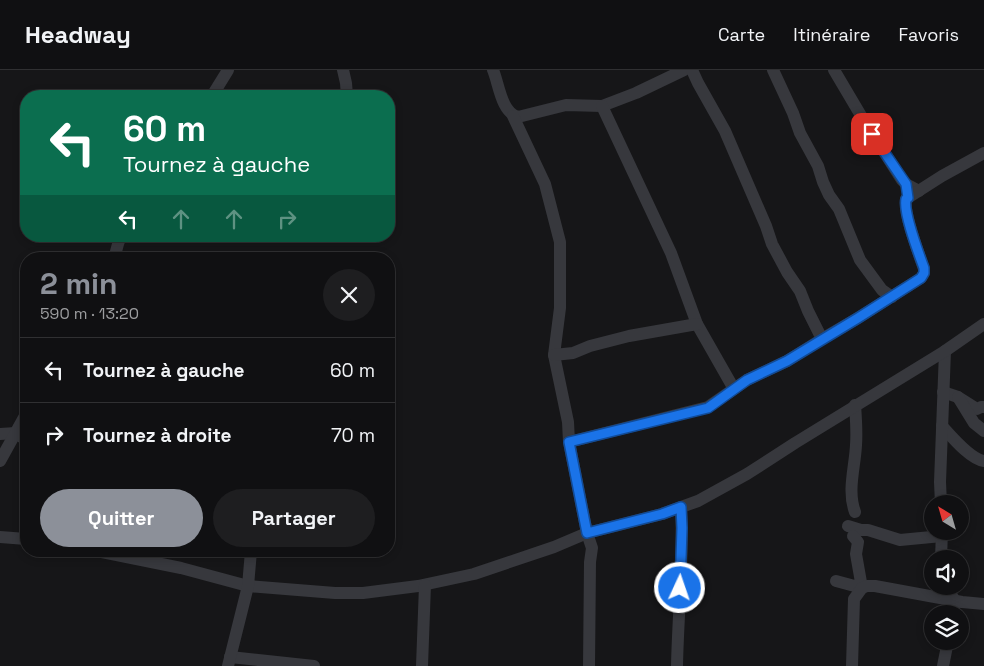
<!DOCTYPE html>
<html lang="fr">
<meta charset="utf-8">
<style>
:root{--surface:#101012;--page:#1e1e20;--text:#f1f3f6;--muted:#9c9d9f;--line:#303032;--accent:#8c9099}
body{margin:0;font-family:"Space Grotesk",sans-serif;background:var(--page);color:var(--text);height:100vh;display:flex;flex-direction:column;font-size:19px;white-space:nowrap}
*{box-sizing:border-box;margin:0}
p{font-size:16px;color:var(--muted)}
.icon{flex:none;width:28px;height:28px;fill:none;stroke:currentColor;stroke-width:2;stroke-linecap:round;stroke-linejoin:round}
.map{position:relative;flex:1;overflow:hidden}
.side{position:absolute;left:20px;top:182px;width:375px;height:305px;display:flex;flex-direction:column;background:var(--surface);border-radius:20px;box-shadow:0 2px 8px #0003,0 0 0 1px var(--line)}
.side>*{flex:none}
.top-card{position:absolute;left:20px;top:20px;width:375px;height:152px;border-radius:20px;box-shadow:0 2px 8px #0003,0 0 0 1px var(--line);background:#0b6e4f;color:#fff;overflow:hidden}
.needle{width:32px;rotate:323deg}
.fabs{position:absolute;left:924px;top:425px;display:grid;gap:10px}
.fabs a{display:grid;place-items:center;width:45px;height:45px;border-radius:50%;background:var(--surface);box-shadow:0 2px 8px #0003,0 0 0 1px var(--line);font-size:25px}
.pin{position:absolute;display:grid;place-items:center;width:42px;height:42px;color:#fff;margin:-21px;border-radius:10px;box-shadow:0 2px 8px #0006}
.me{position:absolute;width:55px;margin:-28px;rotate:3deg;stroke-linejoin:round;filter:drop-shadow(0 0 4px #0008)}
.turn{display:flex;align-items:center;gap:18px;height:105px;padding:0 20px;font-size:22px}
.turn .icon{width:65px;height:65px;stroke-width:2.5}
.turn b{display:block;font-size:35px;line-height:42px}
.lanes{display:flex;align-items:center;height:48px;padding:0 20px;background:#0003;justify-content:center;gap:25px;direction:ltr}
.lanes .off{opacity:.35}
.round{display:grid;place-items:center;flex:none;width:52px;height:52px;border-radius:26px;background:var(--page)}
.head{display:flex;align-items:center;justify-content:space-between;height:85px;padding:0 20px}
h1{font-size:30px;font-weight:600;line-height:38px;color:var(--accent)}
.primary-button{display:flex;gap:10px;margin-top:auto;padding:10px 20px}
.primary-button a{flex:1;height:58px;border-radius:30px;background:var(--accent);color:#fff;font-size:20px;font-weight:600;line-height:58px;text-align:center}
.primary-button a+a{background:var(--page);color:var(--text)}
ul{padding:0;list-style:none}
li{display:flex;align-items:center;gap:15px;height:65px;padding:0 20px;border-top:1px solid var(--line)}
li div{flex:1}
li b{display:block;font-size:19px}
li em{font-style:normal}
header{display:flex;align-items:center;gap:30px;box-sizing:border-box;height:70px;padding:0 25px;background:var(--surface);border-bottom:1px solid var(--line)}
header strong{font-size:24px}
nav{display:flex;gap:28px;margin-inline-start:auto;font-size:18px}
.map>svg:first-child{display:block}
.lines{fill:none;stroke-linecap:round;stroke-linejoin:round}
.minor{stroke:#37383d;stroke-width:12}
.route-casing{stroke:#114b97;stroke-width:12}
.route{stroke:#1a73e8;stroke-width:9}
</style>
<header>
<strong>Headway</strong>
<nav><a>Carte</a><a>Itinéraire</a><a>Favoris</a></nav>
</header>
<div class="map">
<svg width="984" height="596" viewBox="0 0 984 596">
<rect width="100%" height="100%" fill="#161618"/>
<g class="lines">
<g class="minor">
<polyline points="343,0 346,13 347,26"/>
<path d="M493,0C499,14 501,42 518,47L566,35L602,36L636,23L684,0"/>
<polyline points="773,0 793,43 800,63 818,96 823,112 829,125 839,139 860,190 882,220 892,227"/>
<polyline points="834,0 863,49 902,110 906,114 919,121"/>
<polyline points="212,26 228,0"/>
<polyline points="602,36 671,183 697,254 734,319"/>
<polyline points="513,46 545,114 560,172 560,238 554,285 568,352 569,372 587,463 592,478 590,492 589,596"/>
<polyline points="114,189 118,174 121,166"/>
<path d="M822,269L858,248L921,208L924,203V199C919,184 903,143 906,129L942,106L984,83"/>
<polyline points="554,285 573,283 590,276 629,266 697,254"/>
<polyline points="943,322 958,327 977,339 981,337 984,337"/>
<polyline points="958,327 974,353 984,361"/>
<path d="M942,356C952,367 970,389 984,391"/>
<polyline points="0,364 16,363 26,370"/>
<polyline points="569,372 708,337 747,310 787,291 822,269 808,241 800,221 787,202 772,174 766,156 725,61 698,13 692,0"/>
<polyline points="0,391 26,344"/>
<polyline points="941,434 940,412 945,281"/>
<path d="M855,442C847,421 855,397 856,375C857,362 856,348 855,335"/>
<polyline points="848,456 861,460 868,460 900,470 942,466"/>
<polyline points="0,467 26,469"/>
<polyline points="97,481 181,498 248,516 335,523 363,523 418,516 474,504 554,477 587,463 662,444 698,431 747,404 795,373 945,281 984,254"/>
<polyline points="941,489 942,461"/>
<polyline points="836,511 862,518 856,484 858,472 853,466"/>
<polyline points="946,516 955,531 953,544"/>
<polyline points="230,587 314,596"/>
<polyline points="228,596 248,516 251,481"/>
<polyline points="422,596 425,515"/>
<path d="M677,596C678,543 684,490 681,437"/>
<polyline points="852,596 854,529 862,518 867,516 875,516 962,532 984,534"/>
<polyline points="943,596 948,571"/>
</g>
</g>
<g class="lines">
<defs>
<path id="route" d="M680,518L682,458L681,437L662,444L587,463L569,372L708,338L747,310L787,291L858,248L921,208L924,203V198C919,184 903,143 906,129L908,128L906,114L872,64"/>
</defs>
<use href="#route" class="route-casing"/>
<use href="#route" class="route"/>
</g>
</svg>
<div class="fabs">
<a><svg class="needle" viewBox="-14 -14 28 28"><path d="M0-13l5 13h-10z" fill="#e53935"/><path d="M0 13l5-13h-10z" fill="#9c9d9f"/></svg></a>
<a><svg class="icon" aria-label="sound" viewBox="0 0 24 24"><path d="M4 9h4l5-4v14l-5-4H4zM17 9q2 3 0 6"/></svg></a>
<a><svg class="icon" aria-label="layers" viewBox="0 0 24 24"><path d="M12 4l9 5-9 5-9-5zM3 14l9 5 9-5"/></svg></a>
</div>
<div class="pin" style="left:872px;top:64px;background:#d93025"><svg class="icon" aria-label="arrive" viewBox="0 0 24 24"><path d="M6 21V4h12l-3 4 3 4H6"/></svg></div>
<svg class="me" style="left:680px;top:518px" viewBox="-20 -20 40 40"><circle r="17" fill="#1a73e8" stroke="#fff" stroke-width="3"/><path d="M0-11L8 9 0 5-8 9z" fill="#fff"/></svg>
<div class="top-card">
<div class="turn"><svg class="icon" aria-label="left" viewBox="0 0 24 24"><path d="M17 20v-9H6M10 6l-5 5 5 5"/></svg><div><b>60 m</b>Tournez à gauche</div></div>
<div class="lanes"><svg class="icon" aria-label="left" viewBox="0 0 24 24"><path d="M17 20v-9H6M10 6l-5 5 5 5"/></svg><svg class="icon off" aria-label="ahead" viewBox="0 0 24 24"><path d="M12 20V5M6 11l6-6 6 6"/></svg><svg class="icon off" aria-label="ahead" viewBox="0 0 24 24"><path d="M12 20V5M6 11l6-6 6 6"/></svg><svg class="icon off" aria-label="right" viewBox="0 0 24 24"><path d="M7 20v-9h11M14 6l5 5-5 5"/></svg></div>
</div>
<section class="side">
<div class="head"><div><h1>2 min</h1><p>590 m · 13:20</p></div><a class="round"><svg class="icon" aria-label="close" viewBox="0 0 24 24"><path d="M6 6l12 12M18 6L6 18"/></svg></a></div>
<ul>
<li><svg class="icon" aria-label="left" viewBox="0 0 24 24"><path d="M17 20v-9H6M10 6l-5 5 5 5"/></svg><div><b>Tournez à gauche</b></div><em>60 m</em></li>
<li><svg class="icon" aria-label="right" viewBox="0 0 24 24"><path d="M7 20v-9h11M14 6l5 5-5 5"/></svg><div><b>Tournez à droite</b></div><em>70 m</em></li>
</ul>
<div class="primary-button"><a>Quitter</a><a>Partager</a></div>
</section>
</div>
